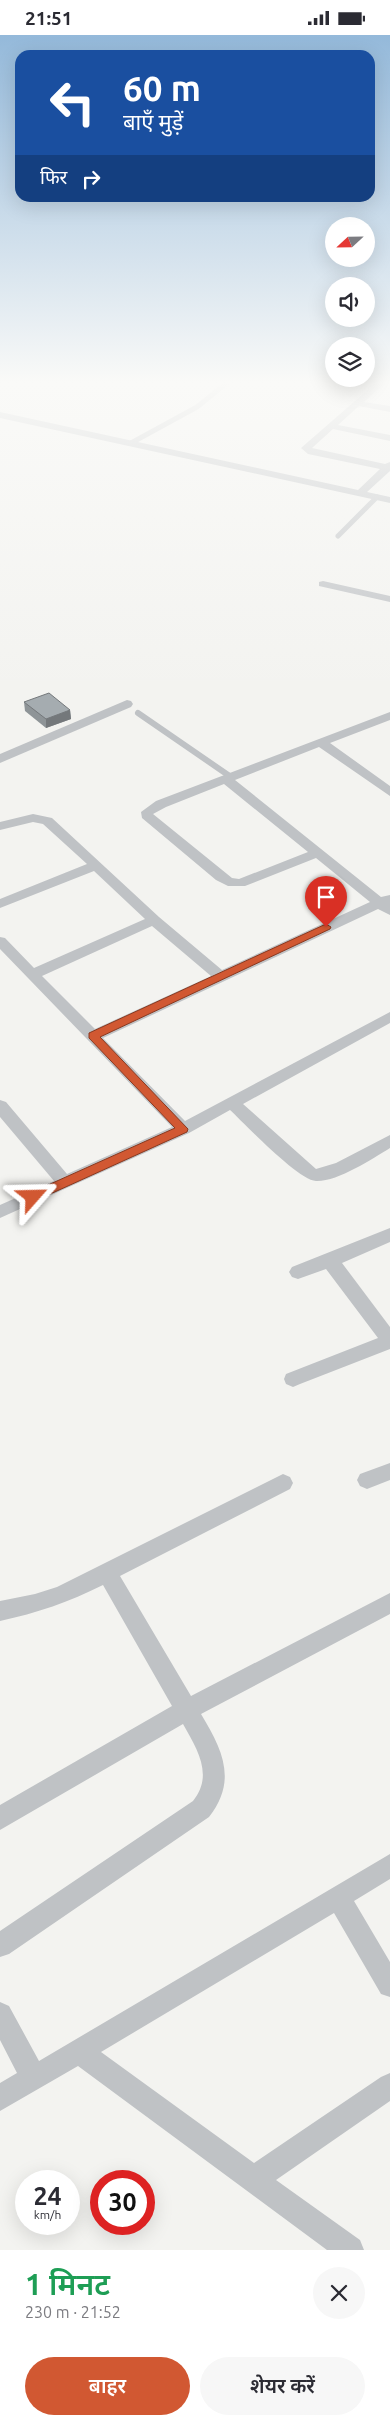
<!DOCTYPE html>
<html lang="hi">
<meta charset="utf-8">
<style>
:root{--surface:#fff;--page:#f7f7f7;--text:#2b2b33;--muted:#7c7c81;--accent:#d15832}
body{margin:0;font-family:Ubuntu,"Noto Sans Devanagari",sans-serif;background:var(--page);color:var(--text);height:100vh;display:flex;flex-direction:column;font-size:19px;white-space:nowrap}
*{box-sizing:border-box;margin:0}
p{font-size:16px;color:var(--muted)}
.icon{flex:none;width:28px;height:28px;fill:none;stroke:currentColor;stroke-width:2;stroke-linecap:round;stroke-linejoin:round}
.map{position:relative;height:2215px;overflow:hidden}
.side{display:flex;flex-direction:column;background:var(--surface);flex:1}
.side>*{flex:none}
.top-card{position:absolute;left:15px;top:15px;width:360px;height:152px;border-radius:15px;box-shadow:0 5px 20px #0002;background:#1a4fa0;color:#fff;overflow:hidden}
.needle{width:32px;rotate:248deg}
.tools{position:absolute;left:325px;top:182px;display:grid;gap:10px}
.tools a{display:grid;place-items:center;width:50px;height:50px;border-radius:50%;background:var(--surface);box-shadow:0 5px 20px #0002;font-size:25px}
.speed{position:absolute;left:15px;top:2135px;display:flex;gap:10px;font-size:25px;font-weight:700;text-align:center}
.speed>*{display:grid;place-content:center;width:65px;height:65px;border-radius:50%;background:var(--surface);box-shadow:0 5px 20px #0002;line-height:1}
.speed small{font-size:12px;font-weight:400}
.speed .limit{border:8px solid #d22;background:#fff;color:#111}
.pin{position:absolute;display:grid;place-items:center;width:42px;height:42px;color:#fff;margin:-51px -21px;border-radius:50% 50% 50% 0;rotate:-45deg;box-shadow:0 0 5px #0007}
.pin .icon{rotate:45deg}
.me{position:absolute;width:55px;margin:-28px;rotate:65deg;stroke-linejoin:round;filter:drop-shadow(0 0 4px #0008)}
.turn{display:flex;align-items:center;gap:18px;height:105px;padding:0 25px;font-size:22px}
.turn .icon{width:65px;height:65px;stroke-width:2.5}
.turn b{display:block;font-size:35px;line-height:42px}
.then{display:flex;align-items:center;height:48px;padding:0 25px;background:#0003;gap:10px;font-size:19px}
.round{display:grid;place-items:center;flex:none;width:52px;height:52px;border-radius:26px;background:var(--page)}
.head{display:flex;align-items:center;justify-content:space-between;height:85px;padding:0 25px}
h1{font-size:30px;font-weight:600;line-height:38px;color:#1e9e55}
.action{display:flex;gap:10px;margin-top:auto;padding:10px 25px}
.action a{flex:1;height:58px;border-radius:30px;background:var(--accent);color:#fff;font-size:20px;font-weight:600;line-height:58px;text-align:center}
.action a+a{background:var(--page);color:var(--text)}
.status{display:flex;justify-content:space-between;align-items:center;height:35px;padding:0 25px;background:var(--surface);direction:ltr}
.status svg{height:14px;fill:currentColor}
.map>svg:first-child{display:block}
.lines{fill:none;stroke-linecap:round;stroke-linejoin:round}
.lane-far1{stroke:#bfc2c5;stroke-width:5}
.lane{stroke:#bfc2c5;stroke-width:6}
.street{fill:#bfc2c5;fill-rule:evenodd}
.wall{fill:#8e9497}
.shaded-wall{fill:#74787b}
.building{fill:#a5acb0;stroke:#74787b}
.route{fill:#d15832;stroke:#883920}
</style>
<div class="status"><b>21:51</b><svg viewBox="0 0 49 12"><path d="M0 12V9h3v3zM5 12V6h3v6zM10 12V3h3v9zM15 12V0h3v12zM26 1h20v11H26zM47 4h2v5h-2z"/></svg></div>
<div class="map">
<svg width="390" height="2215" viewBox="0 0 390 2215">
<rect width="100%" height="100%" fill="#f3f3f0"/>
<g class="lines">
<g class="lane-far1">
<polyline points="131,408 197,372 229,346"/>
<polyline points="338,501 377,462"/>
</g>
<polyline class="lane" points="138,678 231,742"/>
<g class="street">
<polygon points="378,346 387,346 364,367 390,371 390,377 359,371 338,390 390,400 390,406 333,394 312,413 385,429 390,427 390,436 367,457 390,462 390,468 0,383 0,377 358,455 380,434 308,419 301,413"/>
<polygon points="323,546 390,561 390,567 319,551 319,547"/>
<polygon points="127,665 131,666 133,669 131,672 0,728 0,719"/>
<path d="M390,677V685L330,708L390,751V761L319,712L235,745L381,862L390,860V880L378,874L103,1003L185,1086L390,977V988L243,1069L316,1134L336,1128L390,1100V1113C372,1124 337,1147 316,1146C298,1145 246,1090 230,1075L189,1098L0,1183V1170L54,1146L0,1082V1065L6,1067L67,1139L172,1092L0,914V902L5,903L34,933L145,884L94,836L0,873V864L87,829L43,789L33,787L0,795V787L33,779L52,783L159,882L222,935L370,867L316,823L245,851H228L216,845L142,783L141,777L156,766ZM224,749L308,817L239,844L232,843L153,779L166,772ZM152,891L211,941L95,994L42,941Z"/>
<polygon points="390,1193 390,1207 342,1228 390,1292 390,1314 300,1349 293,1352 286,1349 284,1344 286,1339 378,1303 326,1234 298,1244 292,1242 289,1237 292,1232"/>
<polygon points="390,1428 390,1445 367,1454 360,1451 357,1445 360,1439"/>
<path d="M283,1439L290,1442L293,1448L290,1454L120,1541L191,1661L390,1558V1579L201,1679C222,1714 238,1745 209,1782L9,1919L0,1922V1896L193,1766C214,1740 197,1714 183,1689L0,1795V1770L172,1671L103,1550C69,1567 37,1578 0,1586V1566L35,1559L57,1552Z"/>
<polygon points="390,1819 390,1844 354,1866 390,1927 390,1962 381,1959 334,1878 101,2017 254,2128 381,2042 390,2038 390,2066 276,2145 360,2205 364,2215 327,2215 78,2031 0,2076 0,2048 17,2038 0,2005 0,1967 9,1971 39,2026"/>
</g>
</g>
<polygon class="wall" points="24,667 70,675 71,684 46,693 25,676"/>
<polygon class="shaded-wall" points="70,675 71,684 46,693 46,684"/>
<polygon class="building" points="49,658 70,675 46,684 24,667"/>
<linearGradient id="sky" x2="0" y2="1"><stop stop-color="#94b9da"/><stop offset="0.53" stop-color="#fafaf8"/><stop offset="1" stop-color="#fafaf8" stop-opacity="0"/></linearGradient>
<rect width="390" height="656" fill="url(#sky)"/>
<polygon class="route" points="326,889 331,892 330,894 100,1002 188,1094 187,1097 37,1165 28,1165 27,1162 28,1159 175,1093 89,1003 89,998"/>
</svg>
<div class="tools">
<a><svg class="needle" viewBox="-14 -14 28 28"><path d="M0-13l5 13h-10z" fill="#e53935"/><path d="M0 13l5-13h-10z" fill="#7c7c81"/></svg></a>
<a><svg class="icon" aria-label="sound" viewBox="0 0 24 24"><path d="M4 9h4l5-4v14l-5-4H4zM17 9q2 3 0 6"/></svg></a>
<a><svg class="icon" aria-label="layers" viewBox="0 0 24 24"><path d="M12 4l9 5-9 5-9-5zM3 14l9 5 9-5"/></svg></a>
</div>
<div class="speed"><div>24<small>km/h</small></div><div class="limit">30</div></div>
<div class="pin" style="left:326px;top:892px;background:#d93025"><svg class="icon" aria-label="arrive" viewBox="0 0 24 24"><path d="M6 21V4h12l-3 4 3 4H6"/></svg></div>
<svg class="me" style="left:33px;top:1162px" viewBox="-20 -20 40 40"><path d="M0-17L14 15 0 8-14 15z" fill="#d15832" stroke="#fff" stroke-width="4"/></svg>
<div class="top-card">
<div class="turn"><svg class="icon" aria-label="left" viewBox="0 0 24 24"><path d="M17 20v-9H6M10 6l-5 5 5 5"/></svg><div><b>60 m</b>बाएँ मुड़ें</div></div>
<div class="then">फिर<svg class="icon" aria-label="right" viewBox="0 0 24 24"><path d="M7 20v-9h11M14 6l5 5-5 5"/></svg></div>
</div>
</div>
<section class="side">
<div class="head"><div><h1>1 मिनट</h1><p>230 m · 21:52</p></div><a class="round"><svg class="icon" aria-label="close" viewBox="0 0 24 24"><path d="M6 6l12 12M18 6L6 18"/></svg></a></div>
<div class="action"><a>बाहर</a><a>शेयर करें</a></div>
</section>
